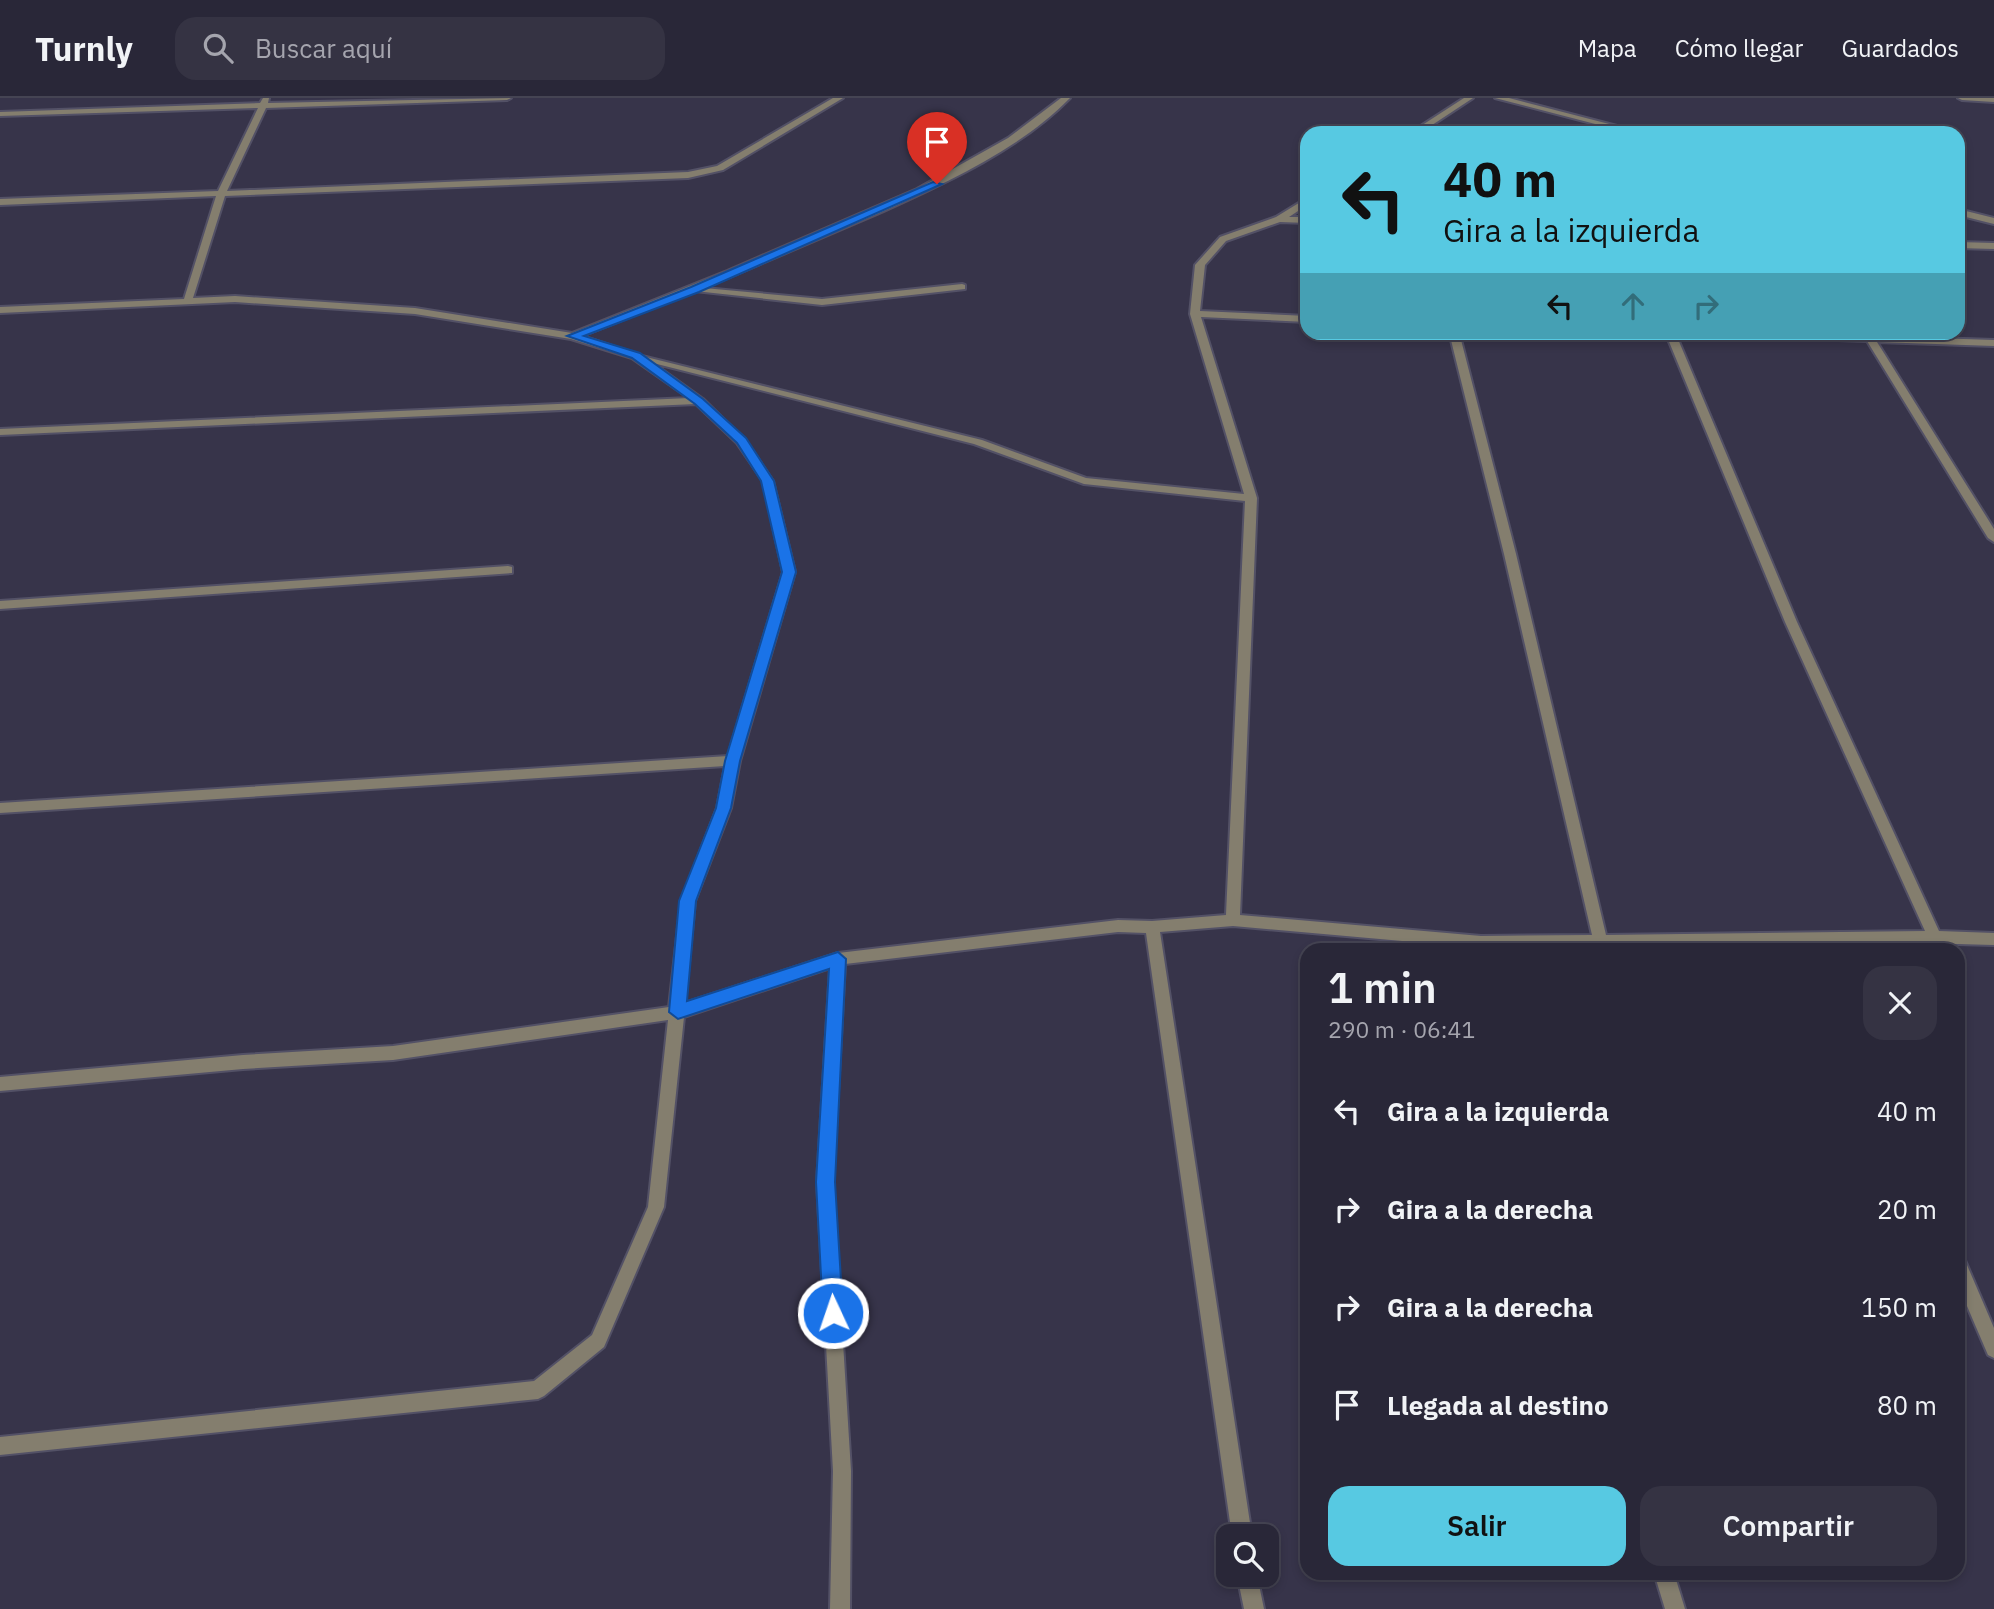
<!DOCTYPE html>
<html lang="es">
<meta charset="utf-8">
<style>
:root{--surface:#292738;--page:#353343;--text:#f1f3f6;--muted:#a5a5ae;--line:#454453;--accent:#57c9e2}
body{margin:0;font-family:"IBM Plex Sans",sans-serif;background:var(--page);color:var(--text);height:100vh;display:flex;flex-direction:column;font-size:26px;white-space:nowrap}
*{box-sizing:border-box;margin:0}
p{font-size:23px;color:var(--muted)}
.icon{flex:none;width:38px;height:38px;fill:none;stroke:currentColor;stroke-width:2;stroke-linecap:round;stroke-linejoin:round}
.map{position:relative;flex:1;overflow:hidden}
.drawer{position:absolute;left:1300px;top:845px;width:665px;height:637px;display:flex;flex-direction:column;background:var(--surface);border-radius:21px;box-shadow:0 4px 10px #0003,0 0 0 2px var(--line)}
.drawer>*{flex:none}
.top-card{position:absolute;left:1300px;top:28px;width:665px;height:214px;border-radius:21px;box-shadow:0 4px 10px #0003,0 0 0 2px var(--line);background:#57c9e2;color:#111;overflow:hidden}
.fabs{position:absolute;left:1216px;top:1426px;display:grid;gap:14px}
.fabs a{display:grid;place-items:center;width:63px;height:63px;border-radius:14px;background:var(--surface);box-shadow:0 4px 10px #0003,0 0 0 2px var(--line);font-size:35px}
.pin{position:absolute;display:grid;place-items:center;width:60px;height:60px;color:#fff;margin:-72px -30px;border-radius:50% 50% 50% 0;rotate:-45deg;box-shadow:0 0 7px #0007}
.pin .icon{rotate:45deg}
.me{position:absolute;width:77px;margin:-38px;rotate:357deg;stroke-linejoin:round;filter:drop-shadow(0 0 5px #0008)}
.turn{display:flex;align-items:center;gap:24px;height:147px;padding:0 28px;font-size:32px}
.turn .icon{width:91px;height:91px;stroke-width:2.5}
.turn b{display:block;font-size:49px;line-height:60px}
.lanes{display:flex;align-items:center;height:66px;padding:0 28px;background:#0003;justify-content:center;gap:35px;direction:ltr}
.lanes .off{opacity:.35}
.round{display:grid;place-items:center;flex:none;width:74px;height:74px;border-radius:21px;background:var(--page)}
.head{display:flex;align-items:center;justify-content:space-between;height:119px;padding:0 28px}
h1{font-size:42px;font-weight:600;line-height:52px}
.action{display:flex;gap:14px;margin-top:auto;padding:14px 28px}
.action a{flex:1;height:80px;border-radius:21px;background:var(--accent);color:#111;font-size:28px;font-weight:600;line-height:80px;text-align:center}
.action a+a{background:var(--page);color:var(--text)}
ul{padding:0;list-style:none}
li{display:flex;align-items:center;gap:21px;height:98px;padding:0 28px}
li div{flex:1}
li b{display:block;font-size:26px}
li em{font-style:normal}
header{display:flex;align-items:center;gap:42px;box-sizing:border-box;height:98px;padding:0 35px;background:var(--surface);border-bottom:2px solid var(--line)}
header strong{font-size:33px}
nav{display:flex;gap:38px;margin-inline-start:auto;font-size:24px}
.search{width:490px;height:63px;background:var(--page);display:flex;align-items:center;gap:18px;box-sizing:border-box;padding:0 24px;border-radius:21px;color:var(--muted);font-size:26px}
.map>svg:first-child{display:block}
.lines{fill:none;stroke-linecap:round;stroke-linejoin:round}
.street-casing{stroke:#535166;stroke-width:4}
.street{fill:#847e6e;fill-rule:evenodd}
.route{fill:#1a73e8;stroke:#114b97;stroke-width:2}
</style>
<header>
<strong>Turnly</strong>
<div class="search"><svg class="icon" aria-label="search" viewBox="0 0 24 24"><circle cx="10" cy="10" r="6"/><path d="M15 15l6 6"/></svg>Buscar aquí</div>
<nav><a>Mapa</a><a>Cómo llegar</a><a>Guardados</a></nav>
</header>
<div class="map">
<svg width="1994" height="1511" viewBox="0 0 1994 1511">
<rect width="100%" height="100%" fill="#37344a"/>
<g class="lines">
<defs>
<g id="street">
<path d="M263,0H269L268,5L511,0L507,2L266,10L227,93L688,74L717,68L833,0H843L723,72L688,80L225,98L193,200L235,198L415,210L572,235L727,173L917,91L1008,40L1061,0H1070C1018,53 943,86 877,116C819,141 762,165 704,190L822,201L962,186L965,187V191L822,207L695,193L582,238L642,258L982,342L1086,380L1244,396L1190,216L1195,167L1220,139L1276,119L1307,100V107L1289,119H1307V125L1280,124L1226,143L1205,167L1200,213L1307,218V224L1201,219L1257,400L1240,817L1481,838L1592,837L1504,456L1449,234H1459L1516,456L1606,837L1925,833L1785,524L1665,234H1675L1797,524L1939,833L1994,835V847L1883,844L1830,848L1607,849L1601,852L1595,849L1481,850L1233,828L1160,834L1252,1438H1232L1146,835L1118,834L845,866L833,1084L851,1373L850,1511H830L833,1373L817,1084L830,870L684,919L664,1109L604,1249L544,1298L538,1301L0,1357V1339L534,1283L592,1237L648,1109L668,922L393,962L243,971L0,993V979L243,957L393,948L669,909L681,803L717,710L725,668L0,715V705L728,658L783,474L763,383L737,345L696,306L0,337V331L689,300L632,260L571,241L415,216L235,204L0,215V209L184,201L216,98L0,107V101L218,93L258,10L0,18V14L260,5ZM653,265L974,346L1084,386L1245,403L1226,817L1152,823L1118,822L838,855L685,905L695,803L731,710L740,663L795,474L773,383L746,343L703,301Z"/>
<polygon points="1464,0 1473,0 1420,35 1410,35"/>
<polygon points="1495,0 1509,0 1644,35 1630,35"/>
<polygon points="1958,0 1994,0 1994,4 1962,2"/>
<polygon points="1958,111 1994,120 1994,126 1958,117"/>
<polygon points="1958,144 1994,145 1994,151 1958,150"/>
<polygon points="1678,234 1863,237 1863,234 1871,234 1873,238 1994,242 1994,248 1877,244 1994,431 1994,444 1988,440 1867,243 1683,237"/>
<polygon points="508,468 512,469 512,475 0,511 0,503"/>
<polygon points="1958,1158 1964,1160 1994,1230 1994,1260 1988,1257 1958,1187"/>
<polygon points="1654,1475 1674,1475 1685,1511 1665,1511"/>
<polygon points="1237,1477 1257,1477 1264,1511 1244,1511"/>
</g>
</defs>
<use href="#street" class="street-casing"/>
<use href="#street" class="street"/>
</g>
<polygon class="route" points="933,84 942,86 699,194 584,238 640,255 703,301 746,340 774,383 796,474 740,663 731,710 696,803 687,903 838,854 846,861 835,1084 843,1215 840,1222 833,1225 826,1222 823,1215 816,1084 829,871 678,921 669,914 679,803 716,710 725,663 782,474 761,383 737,345 695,306 632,260 567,238 691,189"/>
</svg>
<div class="fabs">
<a><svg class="icon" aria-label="search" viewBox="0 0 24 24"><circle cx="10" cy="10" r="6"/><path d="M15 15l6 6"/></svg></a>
</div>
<div class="pin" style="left:937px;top:86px;background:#d93025"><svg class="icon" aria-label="arrive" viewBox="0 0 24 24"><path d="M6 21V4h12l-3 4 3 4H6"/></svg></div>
<svg class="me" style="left:833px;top:1215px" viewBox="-20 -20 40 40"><circle r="17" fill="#1a73e8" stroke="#fff" stroke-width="3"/><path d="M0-11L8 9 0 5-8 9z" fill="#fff"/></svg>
<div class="top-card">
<div class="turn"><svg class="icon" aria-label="left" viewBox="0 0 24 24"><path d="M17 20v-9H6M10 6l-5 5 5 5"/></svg><div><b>40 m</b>Gira a la izquierda</div></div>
<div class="lanes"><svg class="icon" aria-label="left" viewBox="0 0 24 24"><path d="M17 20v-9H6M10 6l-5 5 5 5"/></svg><svg class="icon off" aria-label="ahead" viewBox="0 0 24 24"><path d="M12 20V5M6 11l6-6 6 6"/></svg><svg class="icon off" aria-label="right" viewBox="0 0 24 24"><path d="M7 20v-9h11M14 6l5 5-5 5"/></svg></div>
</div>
<section class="drawer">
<div class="head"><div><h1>1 min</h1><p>290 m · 06:41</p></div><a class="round"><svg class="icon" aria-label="close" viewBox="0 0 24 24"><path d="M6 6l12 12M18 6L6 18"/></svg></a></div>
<ul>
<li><svg class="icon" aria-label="left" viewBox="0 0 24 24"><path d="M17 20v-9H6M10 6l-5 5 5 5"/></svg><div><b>Gira a la izquierda</b></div><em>40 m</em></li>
<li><svg class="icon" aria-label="right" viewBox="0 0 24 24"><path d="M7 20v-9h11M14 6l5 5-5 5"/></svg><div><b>Gira a la derecha</b></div><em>20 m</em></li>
<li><svg class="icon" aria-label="right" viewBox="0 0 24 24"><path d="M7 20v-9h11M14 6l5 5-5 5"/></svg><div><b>Gira a la derecha</b></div><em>150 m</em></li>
<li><svg class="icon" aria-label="arrive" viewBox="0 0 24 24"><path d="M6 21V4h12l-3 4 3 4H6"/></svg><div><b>Llegada al destino</b></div><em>80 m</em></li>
</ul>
<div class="action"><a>Salir</a><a>Compartir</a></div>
</section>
</div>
